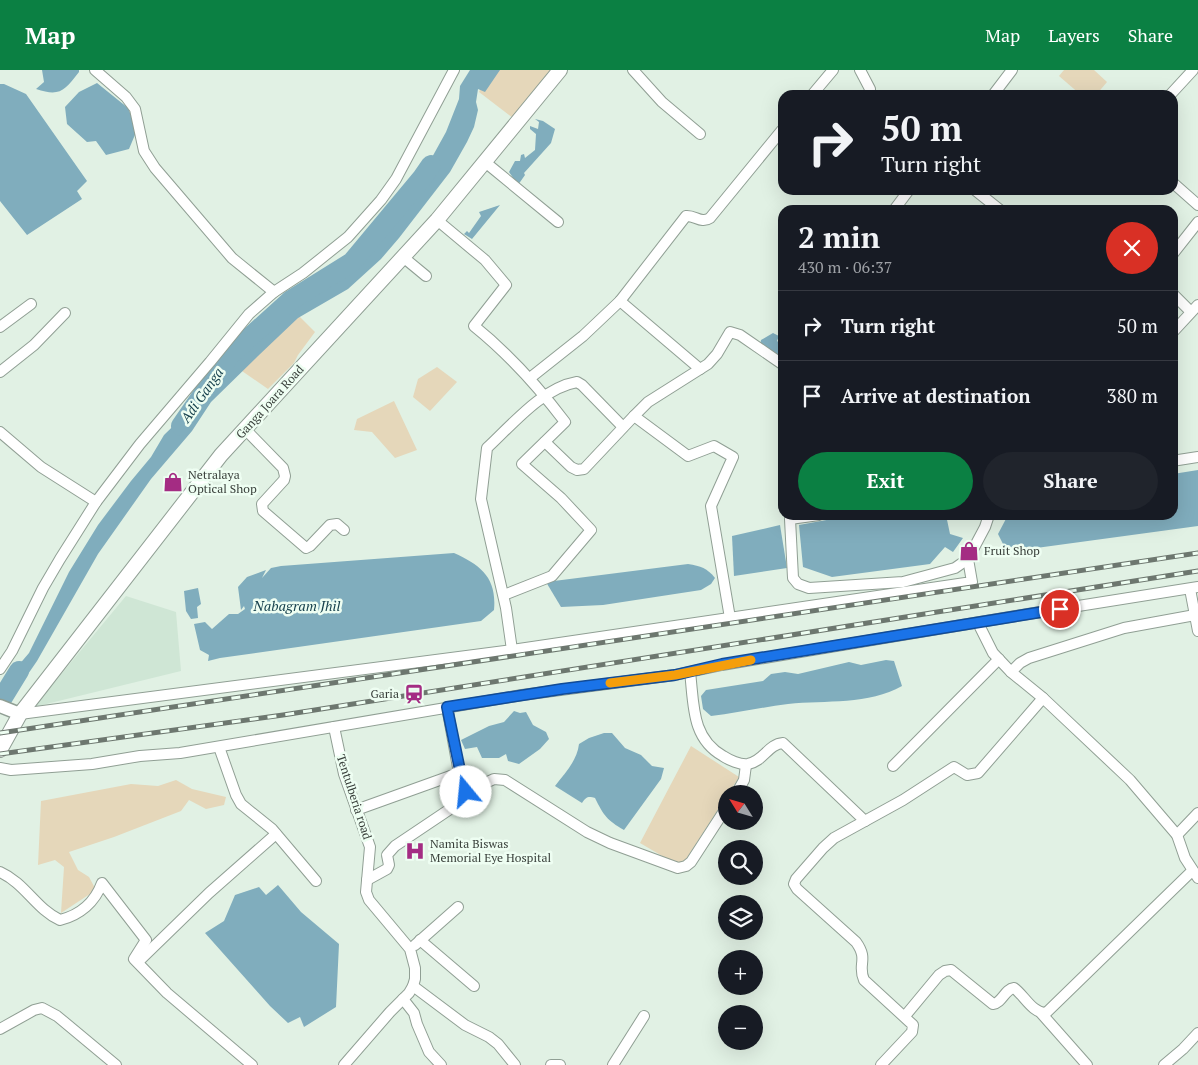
<!DOCTYPE html>
<meta charset="utf-8">
<style>
:root{--surface:#171b24;--page:#20242c;--text:#f1f3f6;--muted:#9ea1a6;--line:#363941;--accent:#0b8043}
body{margin:0;font-family:"PT Serif",serif;background:var(--page);color:var(--text);height:100vh;display:flex;flex-direction:column;font-size:19px;white-space:nowrap}
*{box-sizing:border-box;margin:0}
p{font-size:16px;color:var(--muted)}
.icon{flex:none;width:28px;height:28px;fill:none;stroke:currentColor;stroke-width:2;stroke-linecap:round;stroke-linejoin:round}
.map{position:relative;flex:1;overflow:hidden}
.drawer{position:absolute;left:778px;top:135px;width:400px;height:315px;display:flex;flex-direction:column;background:var(--surface);border-radius:15px;box-shadow:0 5px 20px #0002}
.drawer>*{flex:none}
.guide{position:absolute;left:778px;top:20px;width:400px;height:105px;border-radius:15px;box-shadow:0 5px 20px #0002;background:#171b24;color:var(--text);overflow:hidden}
.needle{width:32px;rotate:307deg}
.controls{position:absolute;left:718px;top:715px;display:grid;gap:10px}
.controls a{display:grid;place-items:center;width:45px;height:45px;border-radius:50%;background:var(--surface);box-shadow:0 5px 20px #0002;font-size:25px}
.pin{position:absolute;display:grid;place-items:center;width:42px;height:42px;color:#fff;margin:-21px;border:2px solid #fff;border-radius:50%;box-shadow:0 1px 5px #0007}
.me{position:absolute;width:55px;margin:-28px;rotate:343deg;stroke-linejoin:round;filter:drop-shadow(0 0 4px #0008)}
.turn{display:flex;align-items:center;gap:18px;height:105px;padding:0 20px;font-size:22px}
.turn .icon{width:65px;height:65px;stroke-width:2.5}
.turn b{display:block;font-size:35px;line-height:42px}
.round{display:grid;place-items:center;flex:none;width:52px;height:52px;border-radius:26px;background:var(--page)}
.head{display:flex;align-items:center;justify-content:space-between;height:85px;padding:0 20px}
h1{font-size:30px;font-weight:700;line-height:38px}
.cta{display:flex;gap:10px;margin-top:auto;padding:10px 20px}
.cta a{flex:1;height:58px;border-radius:30px;background:var(--accent);color:#fff;font-size:20px;font-weight:700;line-height:58px;text-align:center}
.cta a+a{background:var(--page);color:var(--text)}
ul{padding:0;list-style:none}
li{display:flex;align-items:center;gap:15px;height:70px;padding:0 20px;border-top:1px solid var(--line)}
li div{flex:1}
li b{display:block;font-size:19px}
li em{font-style:normal}
header{display:flex;align-items:center;gap:30px;box-sizing:border-box;height:70px;padding:0 25px;background:var(--accent);color:#fff}
header strong{font-size:24px}
nav{display:flex;gap:28px;margin-inline-start:auto;font-size:18px}
.map>svg:first-child{display:block}
.built{fill:#cfe6d5}
.green{fill:#e5d7ba}
.water{fill:#80adbd}
.lines{fill:none;stroke-linecap:round;stroke-linejoin:round}
.river{stroke:#80adbd;stroke-width:20}
.minor-casing{stroke:#909f94;stroke-width:12}
.tertiary-casing{stroke:#909f94;stroke-width:15}
.secondary-casing{stroke:#909f94;stroke-width:16}
.minor{stroke:#fff;stroke-width:10}
.tertiary{stroke:#fff;stroke-width:12}
.secondary{stroke:#fff;stroke-width:14}
.rail-casing{stroke:#6d776f;stroke-width:5}
.rail{stroke:#eefef2;stroke-width:3;stroke-dasharray:9;stroke-linecap:butt}
.route-casing{stroke:#114b97;stroke-width:12}
.route{stroke:#1a73e8;stroke-width:9}
.slow{stroke:#f59e0b;stroke-width:9}
.labels{text-anchor:middle;stroke-width:5;stroke-linejoin:round;paint-order:stroke}
.street-label{font-size:12px;fill:#383f3a;stroke:#eefef2}
.poi-label{font-size:12px;fill:#383f3a;stroke:#eefef2;text-anchor:start}
.water-label{font-size:14px;font-style:italic;fill:#18424e;stroke:#eefef2}
</style>
<header>
<strong>Map</strong>
<nav><a>Map</a><a>Layers</a><a>Share</a></nav>
</header>
<div class="map">
<svg width="1198" height="995" viewBox="0 0 1198 995">
<rect width="100%" height="100%" fill="#e1f1e4"/>
<polygon class="built" points="126,526 176,542 181,601 34,637"/>
<g class="green">
<polygon points="489,0 552,0 513,48 479,22"/>
<polygon points="1064,0 1094,0 1107,12 1096,25 1081,25 1059,6"/>
<polygon points="298,245 315,262 298,285 294,293 268,319 242,301"/>
<polygon points="437,297 457,312 430,341 413,327 418,309"/>
<polygon points="394,331 417,380 395,388 372,362 354,360 357,349"/>
<polygon points="691,676 739,707 728,724 726,724 726,727 681,797 640,773"/>
<polygon points="176,710 192,719 226,727 224,735 206,739 189,730 181,741 114,767 69,782 78,800 89,807 96,820 61,843 64,797 55,790 38,795 41,731 131,714 158,716"/>
</g>
<g class="water">
<path d="M42,0H79V2C64,21 60,27 36,19L44,12Z"/>
<polygon points="470,0 500,0 485,22 478,19 476,32 478,40 474,57 467,72 450,102 399,168 381,189 348,219 298,248 258,286 211,332 192,361 151,409 98,484 37,591 15,623 0,624 0,617 29,583 69,502 98,455 131,411 151,387 164,365 205,325 216,308 242,276 299,228 357,186 388,155 415,118 446,62 459,29 460,16"/>
<polygon points="97,13 128,38 137,60 129,79 106,85 96,71 87,72 67,54 65,37 79,22"/>
<polygon points="0,14 4,14 26,24 87,111 77,121 82,129 27,165 0,131"/>
<polygon points="535,49 543,51 555,59 551,73 524,103 525,105 518,115 509,102 515,91 520,91 521,85 524,84 525,88 535,80 536,64 530,59 530,56 538,59 539,52"/>
<polygon points="500,135 472,169 464,164 467,161 469,163 481,146 479,142"/>
<polygon points="773,263 779,266 777,271 782,275 782,291 760,276 761,270"/>
<polygon points="1198,400 1198,456 1007,482 998,464 1008,445 1172,445 1173,404"/>
<polygon points="854,445 946,445 950,464 963,468 953,482 945,477 930,494 832,507 803,497 799,455"/>
<polygon points="780,455 787,498 734,506 732,466"/>
<path d="M454,483C481,495 497,508 494,540L481,551L220,588L208,591L209,585L200,580L194,554L205,552L212,559L229,544H238L245,539L244,536L241,540L238,517L247,507L266,500L262,508L271,498L281,496Z"/>
<path d="M688,494C701,496 707,498 715,508L711,514L701,520L603,535L561,537L546,512Z"/>
<polygon points="198,518 201,534 197,537 198,548 191,549 186,541 184,521"/>
<path d="M886,590L894,591L902,616C869,635 826,630 788,634C763,637 737,643 711,646L703,639L701,626L706,620L763,611L771,604L785,602L798,604L849,592L861,595Z"/>
<polygon points="514,641 520,643 526,642 533,655 546,662 549,669 540,679 519,694 508,691 506,684 499,688 482,688 477,677 465,679 461,670 489,656 504,652"/>
<path d="M604,663H612L625,678L641,685L652,696L664,698L661,709L624,760C607,750 604,746 595,728C588,726 586,727 582,733L555,716C565,703 577,691 579,674L589,668Z"/>
<polygon points="278,815 301,842 339,874 336,937 304,957 300,947 288,953 270,936 205,863 224,851 235,825 259,817 266,825"/>
</g>
<g class="lines">
<g class="river">
<polyline points="181,356 230,285 291,230 352,192 422,108 431,95"/>
<polyline points="0,632 19,601"/>
</g>
<defs>
<g id="minor">
<polyline points="95,0 126,27 135,39 144,81 155,98 232,188 274,222"/>
<polyline points="633,0 662,32 700,64"/>
<polyline points="860,0 870,19"/>
<polyline points="812,25 833,0"/>
<polyline points="993,25 1012,0"/>
<polyline points="1170,25 1193,0"/>
<polyline points="485,92 558,152"/>
<polyline points="1172,112 1198,135"/>
<polyline points="975,120 1000,140"/>
<polyline points="894,140 909,120"/>
<path d="M437,150L485,190L506,215L474,256C510,285 537,315 565,352L522,394L561,428L591,460L552,506L504,525"/>
<polyline points="1172,185 1198,152"/>
<polyline points="403,187 426,206"/>
<polyline points="1172,223 1190,241"/>
<polyline points="620,231 700,299"/>
<polyline points="0,257 31,234"/>
<polyline points="1172,263 1198,235"/>
<polyline points="0,302 34,275 65,243"/>
<path d="M530,308L583,266L620,231L686,146C695,145 701,154 710,148L782,60"/>
<polyline points="634,346 688,386 714,376 733,387 711,436 730,548"/>
<polyline points="245,359 283,398 285,406 284,410 262,434 263,441 306,478 310,476 330,455 337,454 344,460"/>
<polyline points="0,362 41,397 96,432"/>
<polyline points="545,372 571,397 577,400 584,399 634,346 648,332 708,294 717,284 730,262 740,265 782,294"/>
<polyline points="1172,391 1198,387"/>
<polyline points="819,445 790,449 793,508 798,514 809,518 903,512 955,498 968,489"/>
<polyline points="1190,519 1198,561"/>
<polyline points="978,553 993,583 1011,602 1043,628 1130,710 1177,765 1185,788 1198,808"/>
<path d="M512,580L506,538L481,429L487,378C512,355 542,318 577,312L582,315L623,357"/>
<polyline points="0,599 12,581 43,518 60,489 96,432 140,374 210,292 249,244 274,222 303,203 348,167 381,130 396,109 454,0"/>
<path d="M690,602C694,634 691,668 723,686C729,690 740,695 748,694C764,691 768,674 783,673L865,751"/>
<polyline points="1011,602 1020,593 1029,588 1124,558 1195,545"/>
<polyline points="20,644 512,580 972,512 968,489 985,457 989,445"/>
<polyline points="334,657 344,704 370,777 366,822 369,830 410,879 415,898 415,909 413,916 409,923 390,942 344,995"/>
<polyline points="219,677 236,725 241,734 272,759 316,811"/>
<polyline points="893,696 999,589"/>
<polyline points="0,698 11,700 92,694 140,686 180,683 522,625 675,605 722,595 1028,544 1198,517"/>
<polyline points="466,722 494,709 505,710 587,762 610,773 678,798 686,796 691,792 726,738"/>
<polyline points="736,724 744,710 746,695"/>
<polyline points="356,740 459,703 447,637"/>
<polyline points="1177,765 1198,743"/>
<path d="M0,802C25,813 36,839 60,850C80,845 95,832 102,813L146,870L134,889L167,923L252,995"/>
<polyline points="367,810 387,799 389,795 387,785 395,776 465,729 466,722 457,705"/>
<polyline points="420,870 474,916"/>
<polyline points="415,875 458,837"/>
<polyline points="138,892 209,823 276,764"/>
<polyline points="413,916 465,955 489,967 498,974 515,995"/>
<polyline points="403,929 414,943 417,954 429,982 441,995"/>
<polyline points="1041,943 1087,995"/>
<path d="M905,946L939,905L945,901L951,900L993,934C1002,933 1005,919 1014,918C1024,925 1032,943 1046,943L1192,801"/>
<polyline points="0,959 34,940 42,938 57,946 116,995"/>
<polyline points="551,995 560,995"/>
<polyline points="613,995 644,946"/>
<path d="M881,995L912,962L913,955L864,910C857,894 869,890 856,872L797,819L794,814L796,809L823,778L834,768L903,730L954,697L967,705L978,703L1043,628"/>
<polyline points="1164,995 1183,979 1198,963"/>
</g>
<polyline id="tertiary" points="0,636 20,644"/>
<polyline id="secondary" points="0,680 20,644 221,385 437,150 560,0"/>
</defs>
<use href="#minor" class="minor-casing"/>
<use href="#tertiary" class="tertiary-casing"/>
<use href="#secondary" class="secondary-casing"/>
<use href="#minor" class="minor"/>
<use href="#tertiary" class="tertiary"/>
<use href="#secondary" class="secondary"/>
<defs>
<g id="rail">
<polyline points="0,663 1198,483"/>
<polyline points="0,684 283,645 1198,501"/>
</g>
</defs>
<use href="#rail" class="rail-casing"/>
<use href="#rail" class="rail"/>
</g>
<g class="lines">
<defs>
<polyline id="route" points="466,722 457,705 460,700 447,637 562,619 675,605 722,594 1060,539"/>
</defs>
<use href="#route" class="route-casing"/>
<use href="#route" class="route"/>
<polyline class="slow" points="610,613 675,605 751,590"/>
</g>
<defs>
<symbol id="shop-bare" viewBox="-9 -9 18 18"><path d="M-5-2.5h2.3a2.7 3.5 0 0 1 5.4 0H5L5.5 6h-11ZM-1.5-2.5h3a1.5 2.3 0 0 0-3 0Z" fill="#a42c83" stroke="#eefef2" stroke-width="2.5" paint-order="stroke"/></symbol>
<symbol id="station-bare" viewBox="-9 -9 18 18"><path d="M-3-6H3Q5-6 5-4V2Q5 4 3 4L4.5 6H3L1.5 4h-3L-3 6H-4.5L-3 4Q-5 4-5 2V-4Q-5-6-3-6ZM-3.5-4v3h7v-3ZM-3.5 1v1.5H-2V1ZM2 1v1.5H3.5V1Z" fill="#a42c83" stroke="#eefef2" stroke-width="2.5" paint-order="stroke"/></symbol>
<symbol id="hospital-bare" viewBox="-9 -9 18 18"><path d="M-5-5h3v3.5h4V-5h3V5h-3V1.5h-4V5h-3Z" fill="#a42c83" stroke="#eefef2" stroke-width="2.5" paint-order="stroke"/></symbol>
</defs>
<g fill-rule="evenodd">
<use href="#shop-bare" x="159" y="398" width="28" height="28"/>
<use href="#shop-bare" x="955" y="467" width="28" height="28"/>
<use href="#station-bare" x="400" y="610" width="28" height="28"/>
<use href="#hospital-bare" x="401" y="767" width="28" height="28"/>
</g>
<g class="labels">
<g class="street-label">
<text transform="translate(270 332) rotate(-48)" y="4">Ganga Joara Road</text>
<text transform="translate(354 727) rotate(72)" y="4">Tentulberia road</text>
</g>
<g class="poi-label">
<text x="188" y="409">Netralaya<tspan x="188" dy="14">Optical Shop</tspan></text>
<text x="984" y="485">Fruit Shop</text>
<text x="399" y="628" text-anchor="end">Garia</text>
<text x="430" y="778">Namita Biswas<tspan x="430" dy="14">Memorial Eye Hospital</tspan></text>
</g>
<g class="water-label">
<text transform="translate(202 325) rotate(-55)" y="5">Adi Ganga</text>
<text x="297" y="541">Nabagram Jhil</text>
</g>
</g>
</svg>
<div class="controls">
<a><svg class="needle" viewBox="-14 -14 28 28"><path d="M0-13l5 13h-10z" fill="#e53935"/><path d="M0 13l5-13h-10z" fill="#9ea1a6"/></svg></a>
<a><svg class="icon" aria-label="search" viewBox="0 0 24 24"><circle cx="10" cy="10" r="6"/><path d="M15 15l6 6"/></svg></a>
<a><svg class="icon" aria-label="layers" viewBox="0 0 24 24"><path d="M12 4l9 5-9 5-9-5zM3 14l9 5 9-5"/></svg></a>
<a>+</a>
<a>−</a>
</div>
<div class="pin" style="left:1060px;top:539px;background:#d93025"><svg class="icon" aria-label="arrive" viewBox="0 0 24 24"><path d="M6 21V4h12l-3 4 3 4H6"/></svg></div>
<svg class="me" style="left:466px;top:722px" viewBox="-20 -20 40 40"><circle r="19" fill="#fff"/><path d="M0-13L10 11 0 6-10 11z" fill="#1a73e8"/></svg>
<div class="guide">
<div class="turn"><svg class="icon" aria-label="right" viewBox="0 0 24 24"><path d="M7 20v-9h11M14 6l5 5-5 5"/></svg><div><b>50 m</b>Turn right</div></div>
</div>
<section class="drawer">
<div class="head"><div><h1>2 min</h1><p>430 m · 06:37</p></div><a class="round" style="background:#d93025;color:#fff"><svg class="icon" aria-label="close" viewBox="0 0 24 24"><path d="M6 6l12 12M18 6L6 18"/></svg></a></div>
<ul>
<li><svg class="icon" aria-label="right" viewBox="0 0 24 24"><path d="M7 20v-9h11M14 6l5 5-5 5"/></svg><div><b>Turn right</b></div><em>50 m</em></li>
<li><svg class="icon" aria-label="arrive" viewBox="0 0 24 24"><path d="M6 21V4h12l-3 4 3 4H6"/></svg><div><b>Arrive at destination</b></div><em>380 m</em></li>
</ul>
<div class="cta"><a>Exit</a><a>Share</a></div>
</section>
</div>
